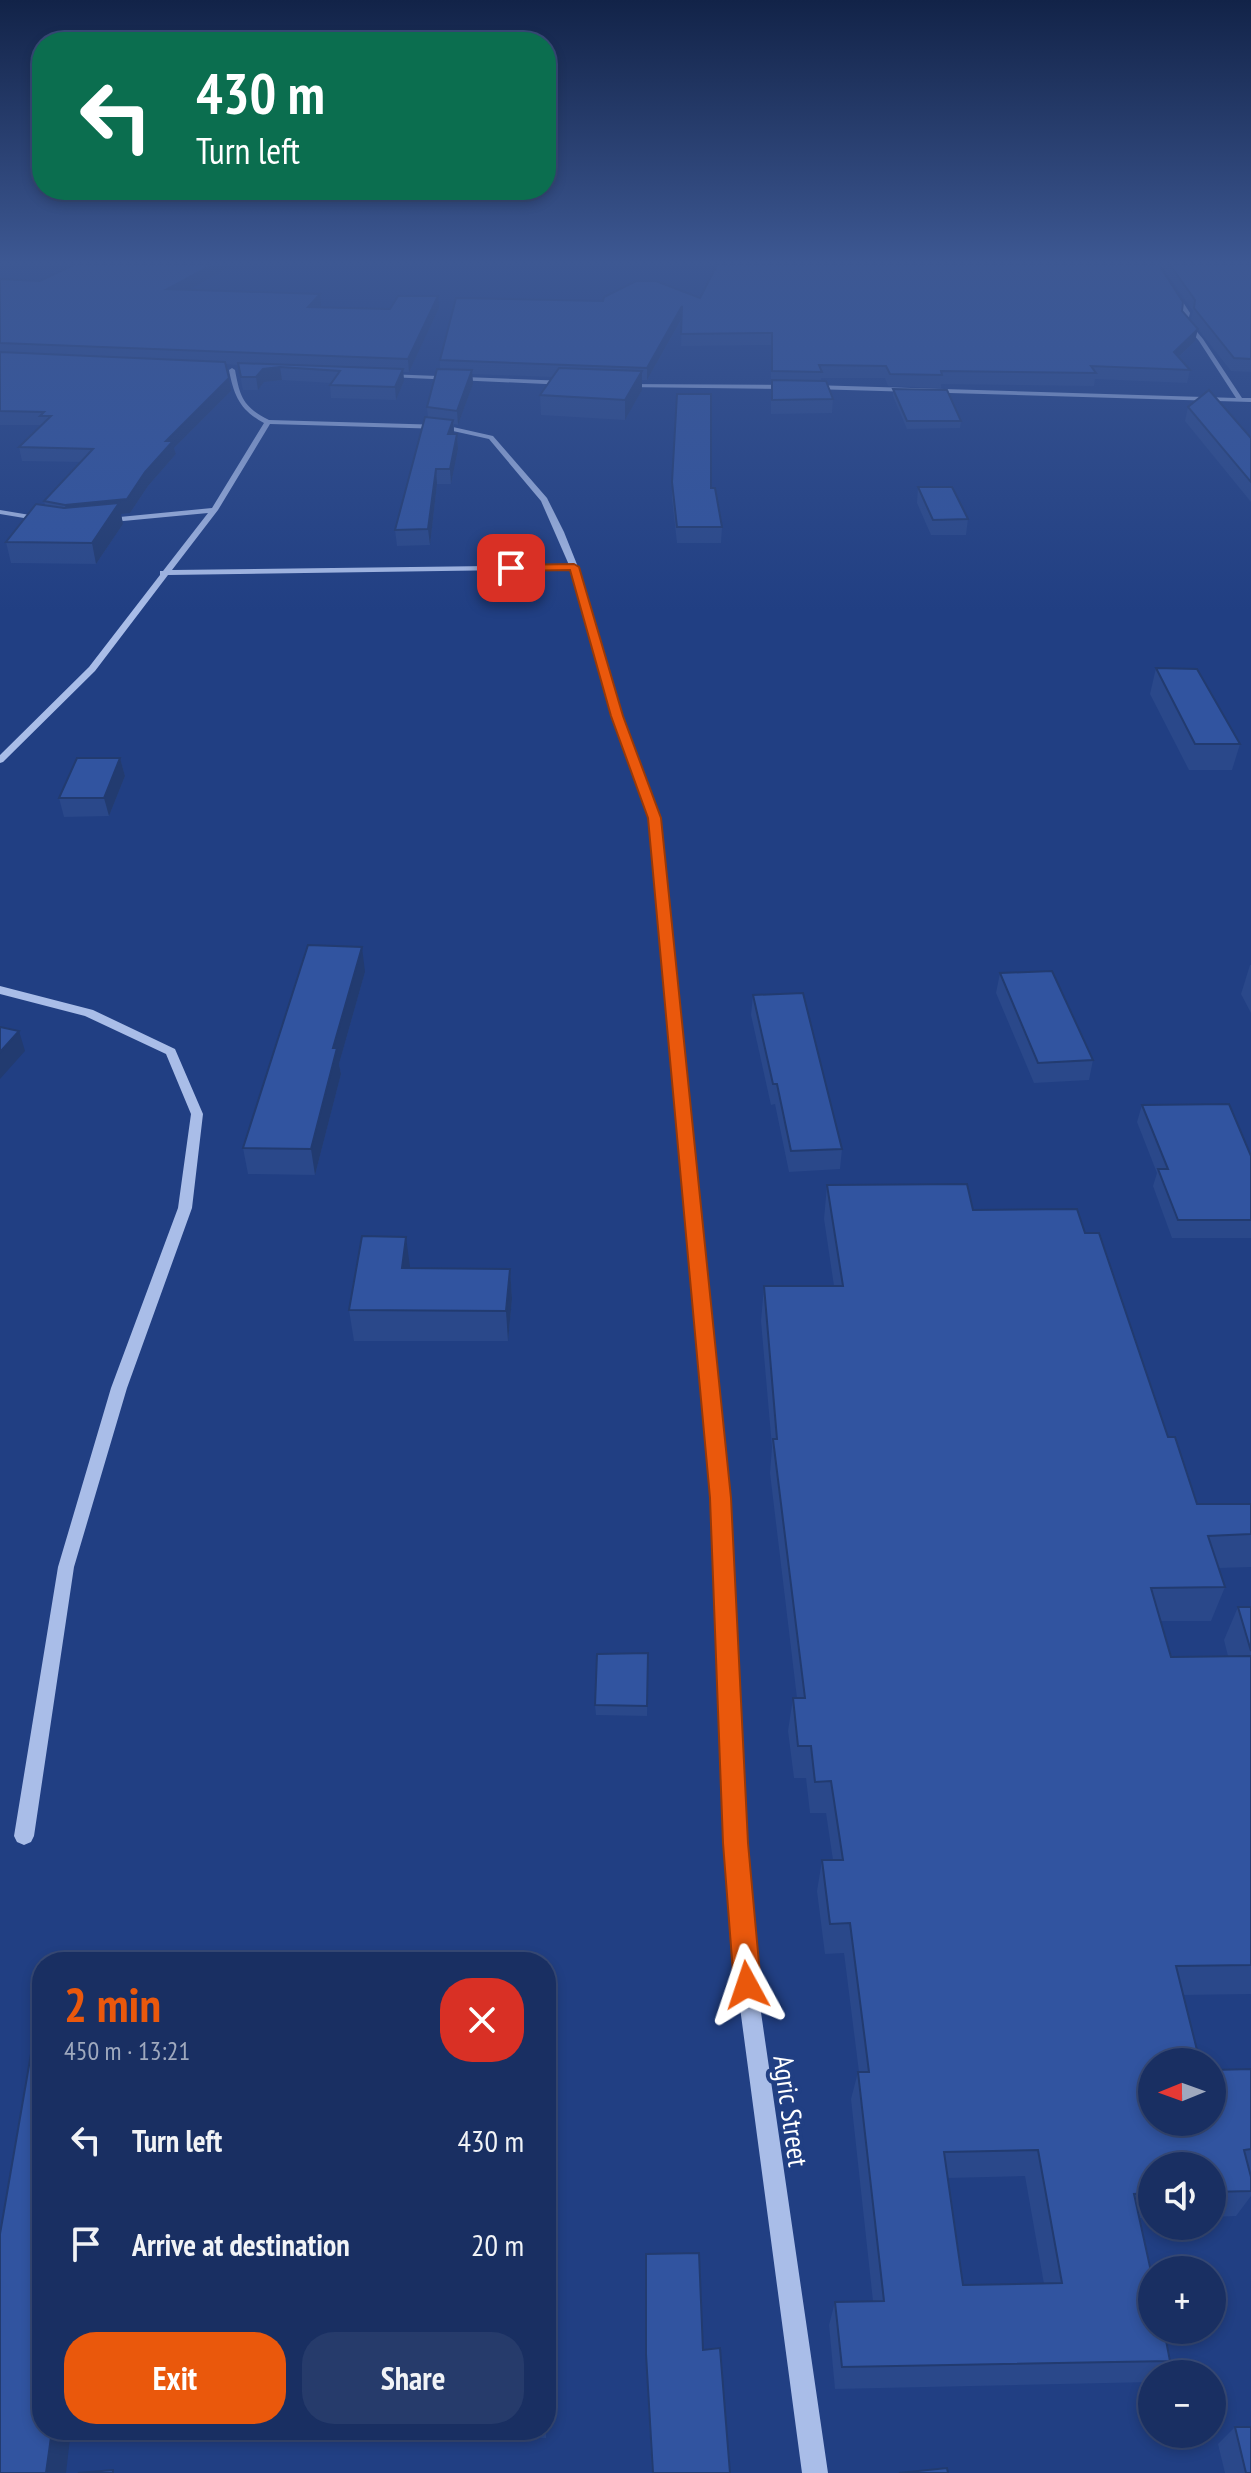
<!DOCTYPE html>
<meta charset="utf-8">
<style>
:root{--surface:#192f62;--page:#263b6b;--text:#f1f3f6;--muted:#9fa9be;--line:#374a77;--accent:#ea580c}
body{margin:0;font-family:"PT Sans Narrow",sans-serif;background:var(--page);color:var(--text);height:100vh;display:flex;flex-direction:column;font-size:30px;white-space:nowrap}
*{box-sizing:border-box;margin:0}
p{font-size:26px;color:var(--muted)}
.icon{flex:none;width:44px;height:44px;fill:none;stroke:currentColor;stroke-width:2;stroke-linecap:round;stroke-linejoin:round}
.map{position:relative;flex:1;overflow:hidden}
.sheet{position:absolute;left:32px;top:1952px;width:524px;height:488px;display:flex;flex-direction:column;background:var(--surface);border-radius:32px;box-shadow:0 4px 12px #0003,0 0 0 2px var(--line)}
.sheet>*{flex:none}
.guide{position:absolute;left:32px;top:32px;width:524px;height:168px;border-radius:32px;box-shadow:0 4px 12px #0003,0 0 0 2px var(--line);background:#0b6e4f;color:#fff;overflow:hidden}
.needle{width:52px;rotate:269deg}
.controls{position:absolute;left:1138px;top:2048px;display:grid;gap:16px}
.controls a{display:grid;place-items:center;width:88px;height:88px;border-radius:50%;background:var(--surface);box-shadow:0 4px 12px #0003,0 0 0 2px var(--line);font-size:40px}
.pin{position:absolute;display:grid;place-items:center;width:68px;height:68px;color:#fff;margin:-34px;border-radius:16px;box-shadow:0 4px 12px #0006}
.me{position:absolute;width:88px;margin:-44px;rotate:355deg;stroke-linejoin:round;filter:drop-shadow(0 0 6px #0008)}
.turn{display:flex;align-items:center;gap:28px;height:168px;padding:0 32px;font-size:36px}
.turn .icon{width:104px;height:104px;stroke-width:2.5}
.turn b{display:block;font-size:56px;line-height:68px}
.round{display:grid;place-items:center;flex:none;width:84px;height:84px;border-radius:32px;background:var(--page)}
.summary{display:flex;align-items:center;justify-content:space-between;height:136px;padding:0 32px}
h1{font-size:48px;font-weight:700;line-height:60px;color:var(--accent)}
.cta{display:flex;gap:16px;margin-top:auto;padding:16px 32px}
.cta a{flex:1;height:92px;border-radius:32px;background:var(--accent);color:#fff;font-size:32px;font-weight:700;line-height:92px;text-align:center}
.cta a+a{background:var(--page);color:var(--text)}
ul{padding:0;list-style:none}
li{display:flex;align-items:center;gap:24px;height:104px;padding:0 32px}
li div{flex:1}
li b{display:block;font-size:30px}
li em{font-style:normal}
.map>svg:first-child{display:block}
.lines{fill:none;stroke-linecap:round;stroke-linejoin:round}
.minor{fill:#a9bde8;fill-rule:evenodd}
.wall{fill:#2a488a;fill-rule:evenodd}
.shaded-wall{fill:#223b70}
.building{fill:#3154a0;stroke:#223b70;stroke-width:2;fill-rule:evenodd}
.route{fill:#ea580c;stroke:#983908;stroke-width:2}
.labels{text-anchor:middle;stroke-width:8;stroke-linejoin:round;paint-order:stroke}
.street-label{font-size:28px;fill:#fff;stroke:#213f83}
</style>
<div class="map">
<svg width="1251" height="2473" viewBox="0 0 1251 2473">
<rect width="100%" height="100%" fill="#213f83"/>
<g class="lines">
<g class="minor">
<polygon points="1154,265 1159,265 1190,313 1188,321 1203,339 1242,398 1251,398 1251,402 812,389 809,387 812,385 1236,398 1199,341 1182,321 1184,313"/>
<path d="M232,368L235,370C240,397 243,407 269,420L444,425L493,436L547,498L564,532L578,567L622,716L659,818L729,1498L746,1843L757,1985L828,2473H802L737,1985L726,1843L713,1498L649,818L612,716L571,569L168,575L95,671L3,762L0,763V755L89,667L160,575V571H163L208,513L102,523H99V519L212,508L264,423C240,410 234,396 229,370ZM270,424L444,429L489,439L541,501L569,565L172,570L218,510Z"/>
<polygon points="386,374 567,381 570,383 567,385 388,377"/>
<polygon points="622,384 791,385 794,387 791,389 624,387"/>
<polygon points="0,510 42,517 46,519 42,521 0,514"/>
<polygon points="0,986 93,1010 175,1049 203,1114 192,1208 127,1388 74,1567 34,1836 31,1842 24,1845 17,1842 14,1836 58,1567 111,1388 178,1208 191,1114 166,1054 85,1016 0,994"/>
</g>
</g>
<g class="wall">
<polygon points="73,265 233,265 188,290 321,306 320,307 390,309 439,308 409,372 403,372 404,381 396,400 331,398 330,385 332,383 282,380 264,382 258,390 243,390 238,365 225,364 231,391 174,448 176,454 148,486 130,513 121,514 123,524 96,564 11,563 6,542 45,505 44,501 81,462 22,461 19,447 42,425 0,425 0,279 40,281"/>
<polygon points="1161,265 1251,265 1251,372 1231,371 1191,320 1193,311"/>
<polygon points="700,298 1182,311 1195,341 1179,357 1190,370 1187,383 1095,379 1094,386 941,384 941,388 888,386 885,378 821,378 821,381 833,399 832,413 771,414 771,345 681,346 682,319 647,380 642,380 642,390 625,420 541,415 540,395 553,377 472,374 473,384 458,425 454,424 454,434 457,434 458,449 451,484 437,484 430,545 397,546 395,530 428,417 427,407 440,369 440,360 603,301"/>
<polygon points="893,389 961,421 960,428 907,429 893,396"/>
<polygon points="1188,407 1251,438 1251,502 1185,421"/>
<polygon points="672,482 711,488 722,527 721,543 677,543 672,498"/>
<polygon points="918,487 968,519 966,535 931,535 917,503"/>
<polygon points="1156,668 1240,744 1232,770 1189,770 1150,694"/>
<polygon points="120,758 125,776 109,816 64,817 59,798"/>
<polygon points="1250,965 1251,965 1251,1013 1241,994"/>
<polygon points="365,972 339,1064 341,1074 315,1175 248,1174 243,1148"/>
<polygon points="1000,973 1093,1060 1089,1080 1034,1083 996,993"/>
<polygon points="753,995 842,1149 840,1169 789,1172 775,1104 771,1105 751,1015"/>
<polygon points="1142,1105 1251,1156 1251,1238 1172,1238 1153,1186 1157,1173 1137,1122"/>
<path d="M827,1185L973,1210L1085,1233L1168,1437L1197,1504H1251V1567L1219,1568L1225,1587L1211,1621H1161L1171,1657L1228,1656L1224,1640L1238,1607H1251V1994L1183,1995L1152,2122L1251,2069V2196L1236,2216L1212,2217V2166H1152V2218H1139L1170,2361L1159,2374H1152V2382L835,2389L829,2325L835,2302L873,2301L851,2099L858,2072H859L844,1953L825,1954L817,1891L822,1860H833L826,1813H810L806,1778H794L788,1731L793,1698H797L770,1473L772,1447L761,1321L764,1286H834L824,1219ZM1025,2176L1044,2284L963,2285L948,2178Z"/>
<polygon points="410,1268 510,1269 512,1299 508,1341 354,1341 349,1310"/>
<polygon points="648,1653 647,1716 596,1715 595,1705"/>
<polygon points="646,2254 703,2350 730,2473 652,2473 646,2365"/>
<polygon points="1235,2427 1251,2473 1225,2473 1218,2444"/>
<polygon points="466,2430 546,2430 546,2438 468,2436"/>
</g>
<g class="shaded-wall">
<polygon points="212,265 233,265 169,301 167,289"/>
<polygon points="320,294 321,306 309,318 308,307"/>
<polygon points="438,296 439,308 409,372 408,359"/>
<polygon points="682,306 682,318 647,380 647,368"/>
<polygon points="1198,329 1195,341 1171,364 1174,352"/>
<polygon points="280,367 282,380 264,382 258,390 256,377 263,369"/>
<polygon points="403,369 404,381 396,400 395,387"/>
<polygon points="472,370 473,384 458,425 457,411"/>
<polygon points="642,371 642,390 625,420 625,400"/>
<polygon points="229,378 231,391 174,448 176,454 148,486 130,513 121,514 123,524 96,564 92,543 68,519 65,505 145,472 166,441"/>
<polygon points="453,420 454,434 448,434"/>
<polygon points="457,434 458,449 451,484 450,469"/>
<polygon points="436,469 437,484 430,545 428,529"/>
<polygon points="120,758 125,776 109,816 104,798"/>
<polygon points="362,947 365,972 339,1064 341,1074 315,1175 311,1149 333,1048"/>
<polygon points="19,1031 25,1051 0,1079 0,1052"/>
<polygon points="406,1237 410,1267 406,1298 402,1268"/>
<polygon points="510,1269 512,1299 508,1341 506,1311"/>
<polygon points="548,2313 549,2326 546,2429 546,2369"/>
<polygon points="52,2430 71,2430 66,2473 46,2473"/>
</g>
<g class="building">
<polygon points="73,265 212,265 167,289 320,294 308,307 390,309 398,296 438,296 408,359 0,343 0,279 40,281"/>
<polygon points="717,265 1159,265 1183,302 1182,311 1198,329 1174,352 1190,370 1091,366 1096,373 941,371 942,375 890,374 886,366 819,365 822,372 772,371 772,333 681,334 682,306 647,368 440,360 456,298 603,301 604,297 636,281 656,281 700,298"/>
<polygon points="1170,265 1251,265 1251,359 1234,358 1194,308 1195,300"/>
<polygon points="0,352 225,362 229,378 166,441 173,441 145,472 127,499 65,505 44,501 93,449 19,447 51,416 40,416 44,412 0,411"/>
<polygon points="238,363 403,369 395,387 330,385 340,371 280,367 263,369 256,377 241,377"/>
<polygon points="559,368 642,371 625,400 540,395"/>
<polygon points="437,369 472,370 457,411 427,407"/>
<polygon points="772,380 826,381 833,399 772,400"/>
<polygon points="893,389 947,390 961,421 907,421"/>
<polygon points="1209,390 1251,438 1251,482 1188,407"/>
<polygon points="677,394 711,394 711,488 715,488 722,527 677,527 672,482"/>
<polygon points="425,417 453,420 448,434 457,434 450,469 436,469 428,529 395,530"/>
<polygon points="918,487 952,487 968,519 933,520"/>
<polygon points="119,503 92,543 6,542 36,504 64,508"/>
<polygon points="1156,668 1197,669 1240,744 1195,744"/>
<polygon points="77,758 120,758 104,798 59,798"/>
<polygon points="308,945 362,947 333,1048 337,1048 311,1149 243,1148"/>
<polygon points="1052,971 1093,1060 1038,1063 1000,973"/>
<polygon points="803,993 842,1149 791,1151 777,1084 773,1084 753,995"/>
<polygon points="0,1027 19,1031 0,1052"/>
<polygon points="1229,1104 1251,1156 1251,1220 1178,1220 1158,1169 1168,1169 1142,1105"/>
<path d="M967,1184L973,1210L1077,1209L1085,1233H1099L1168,1437H1175L1197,1504H1251V1534L1208,1536L1225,1587L1151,1588L1171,1657L1251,1656V1965L1176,1966L1200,2062H1152V2122H1212V2070L1251,2069V2149L1244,2150L1251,2177V2191L1212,2192V2166H1152V2193L1134,2194L1152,2276V2330H1164L1170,2361L842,2367L835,2302L884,2301L858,2072H869L850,1923L830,1924L822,1860H843L831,1781L815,1782L811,1746H798L793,1698H805L773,1439H777L764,1286H843L827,1185ZM1038,2150L1062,2283L963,2285L944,2152Z"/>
<polygon points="362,1236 406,1237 402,1268 510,1269 506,1311 349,1310"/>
<polygon points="1238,1607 1251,1607 1251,1651"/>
<polygon points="648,1653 647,1706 595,1705 597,1654"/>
<polygon points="42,1990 42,2430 52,2430 46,2473 0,2473 0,2234"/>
<polygon points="699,2253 703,2350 720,2348 730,2473 653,2473 646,2354 646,2254"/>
<polygon points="546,2313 548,2313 546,2369"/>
<polygon points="1235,2427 1251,2427 1251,2473 1246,2473"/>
<polygon points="947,2468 948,2473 899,2473"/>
<polygon points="113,2470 113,2473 78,2473"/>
</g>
<linearGradient id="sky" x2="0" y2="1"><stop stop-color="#122348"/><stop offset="0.43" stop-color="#3d5893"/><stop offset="1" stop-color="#3d5893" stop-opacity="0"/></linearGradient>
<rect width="1251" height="611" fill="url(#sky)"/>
<polygon class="route" points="574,564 579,567 623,716 661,818 731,1498 748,1843 761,1985 757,1995 747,1999 738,1995 734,1985 723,1843 710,1498 648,818 611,716 570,570 511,571 506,568 511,565"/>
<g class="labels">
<g class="street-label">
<text transform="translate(791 2111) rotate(82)" y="10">Agric Street</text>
</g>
</g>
</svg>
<div class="controls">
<a><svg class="needle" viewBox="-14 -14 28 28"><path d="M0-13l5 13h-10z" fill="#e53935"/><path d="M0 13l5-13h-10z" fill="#9fa9be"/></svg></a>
<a><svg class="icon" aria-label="sound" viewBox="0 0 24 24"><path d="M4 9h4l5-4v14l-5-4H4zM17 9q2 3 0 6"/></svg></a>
<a>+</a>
<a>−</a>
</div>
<div class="pin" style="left:511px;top:568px;background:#d93025"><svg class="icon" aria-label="arrive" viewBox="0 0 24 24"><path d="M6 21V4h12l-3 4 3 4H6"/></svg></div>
<svg class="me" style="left:747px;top:1985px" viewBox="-20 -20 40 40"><path d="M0-17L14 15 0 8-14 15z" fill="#ea580c" stroke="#fff" stroke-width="4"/></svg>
<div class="guide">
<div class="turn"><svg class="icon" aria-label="left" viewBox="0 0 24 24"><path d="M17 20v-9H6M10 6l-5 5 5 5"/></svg><div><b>430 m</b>Turn left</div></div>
</div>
<section class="sheet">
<div class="summary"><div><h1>2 min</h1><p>450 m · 13:21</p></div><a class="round" style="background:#d93025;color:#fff"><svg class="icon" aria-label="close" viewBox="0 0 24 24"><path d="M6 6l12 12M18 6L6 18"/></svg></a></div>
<ul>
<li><svg class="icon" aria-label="left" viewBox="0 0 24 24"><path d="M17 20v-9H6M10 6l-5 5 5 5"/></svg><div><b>Turn left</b></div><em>430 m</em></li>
<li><svg class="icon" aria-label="arrive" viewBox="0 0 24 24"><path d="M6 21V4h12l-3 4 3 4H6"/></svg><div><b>Arrive at destination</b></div><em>20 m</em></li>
</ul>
<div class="cta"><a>Exit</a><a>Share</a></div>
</section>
</div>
